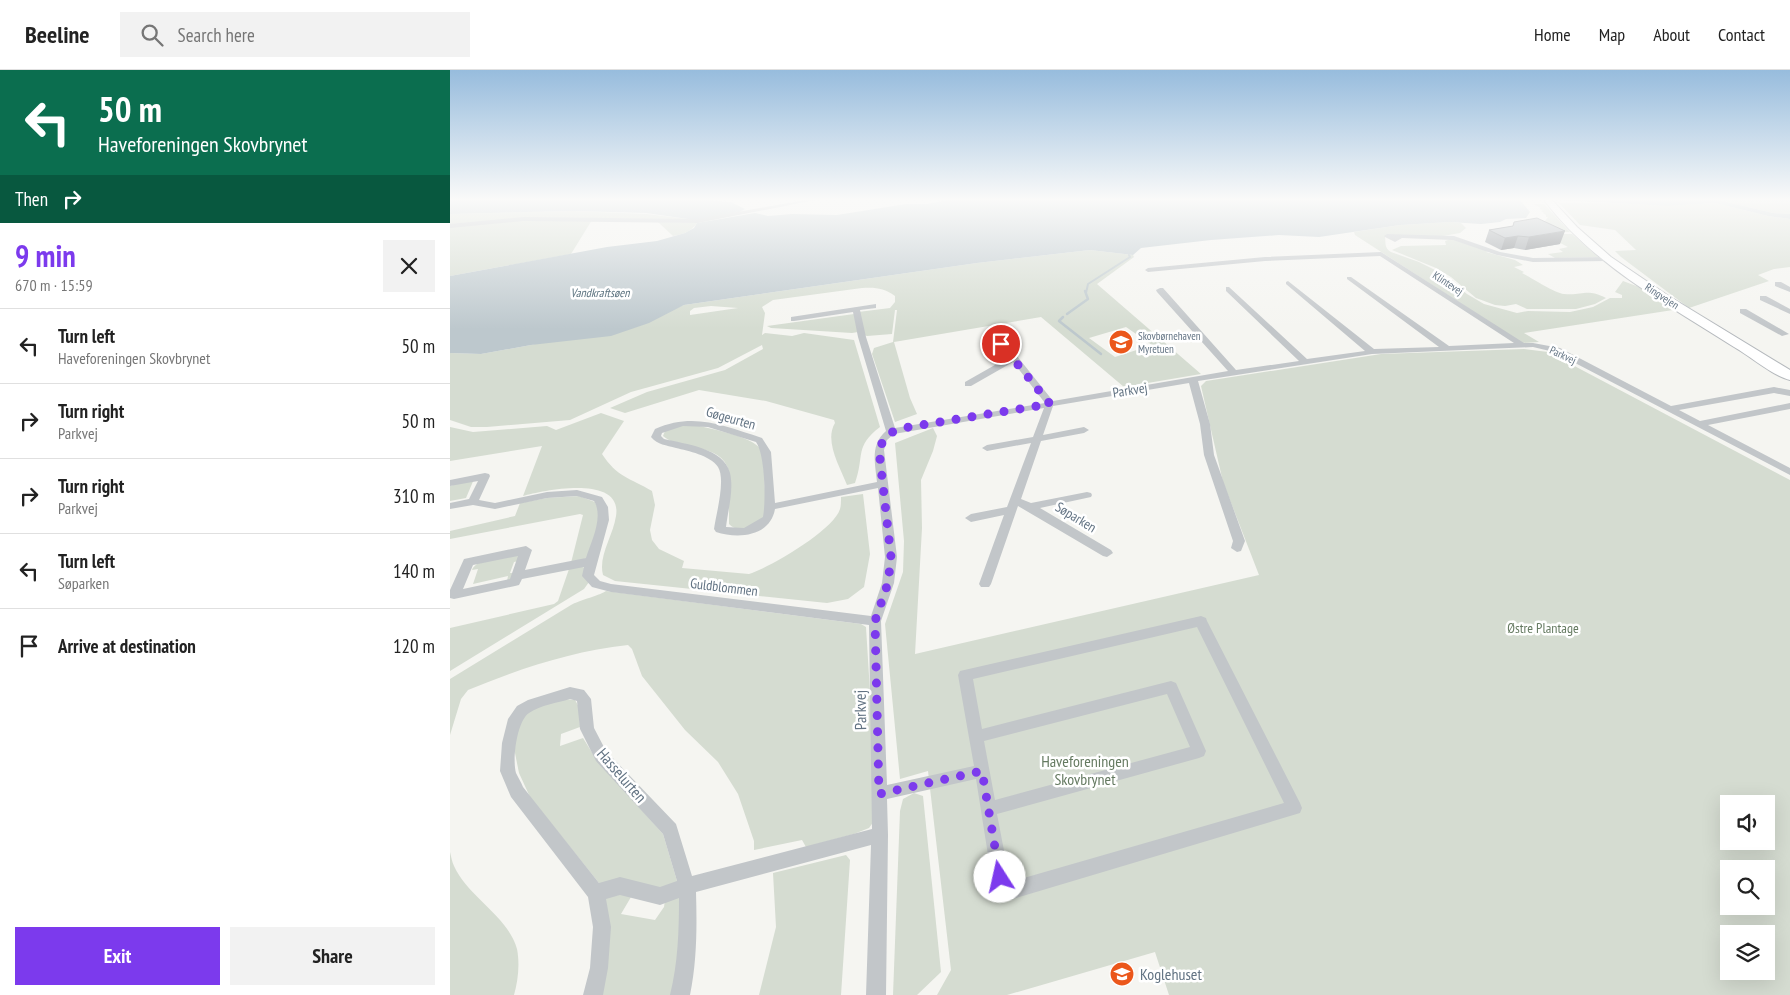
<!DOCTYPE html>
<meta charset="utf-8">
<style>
:root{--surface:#fff;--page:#f2f2f2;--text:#222;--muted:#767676;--line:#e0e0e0;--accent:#7c3aed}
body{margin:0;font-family:"PT Sans Narrow",sans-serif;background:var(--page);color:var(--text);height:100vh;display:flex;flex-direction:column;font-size:19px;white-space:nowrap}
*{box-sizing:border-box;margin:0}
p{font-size:16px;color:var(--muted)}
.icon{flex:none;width:28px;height:28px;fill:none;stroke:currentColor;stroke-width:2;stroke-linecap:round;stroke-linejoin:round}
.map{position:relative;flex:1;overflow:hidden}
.panel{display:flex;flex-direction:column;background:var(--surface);width:450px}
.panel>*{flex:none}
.guide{background:#0b6e4f;color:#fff;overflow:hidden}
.controls{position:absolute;left:1270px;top:725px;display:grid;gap:10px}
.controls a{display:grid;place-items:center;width:55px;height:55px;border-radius:0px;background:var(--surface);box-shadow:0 5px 20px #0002;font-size:25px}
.pin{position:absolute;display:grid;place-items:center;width:42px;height:42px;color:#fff;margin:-21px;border:2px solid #fff;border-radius:50%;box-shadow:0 1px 5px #0007}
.me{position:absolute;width:55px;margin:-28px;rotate:350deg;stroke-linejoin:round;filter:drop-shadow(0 0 4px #0008)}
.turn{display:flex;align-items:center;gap:18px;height:105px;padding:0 15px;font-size:22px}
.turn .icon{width:65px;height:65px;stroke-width:2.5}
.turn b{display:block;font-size:35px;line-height:42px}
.then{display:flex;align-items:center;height:48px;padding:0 15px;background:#0003;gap:10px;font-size:19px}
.round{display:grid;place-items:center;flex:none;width:52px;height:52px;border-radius:0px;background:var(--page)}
.head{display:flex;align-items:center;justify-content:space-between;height:85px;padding:0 15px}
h1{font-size:30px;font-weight:700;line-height:38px;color:var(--accent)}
.button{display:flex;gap:10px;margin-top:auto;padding:10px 15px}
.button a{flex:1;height:58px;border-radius:0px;background:var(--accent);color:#fff;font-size:20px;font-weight:700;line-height:58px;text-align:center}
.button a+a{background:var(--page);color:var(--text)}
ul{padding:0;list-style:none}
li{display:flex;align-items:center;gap:15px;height:75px;padding:0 15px;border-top:1px solid var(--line)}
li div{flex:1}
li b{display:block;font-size:19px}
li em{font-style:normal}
header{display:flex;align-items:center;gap:30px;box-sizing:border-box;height:70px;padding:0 25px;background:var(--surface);border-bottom:1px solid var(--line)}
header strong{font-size:24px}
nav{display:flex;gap:28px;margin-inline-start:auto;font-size:18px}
.search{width:350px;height:45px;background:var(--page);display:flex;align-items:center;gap:12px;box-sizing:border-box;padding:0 18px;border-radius:0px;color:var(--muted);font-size:19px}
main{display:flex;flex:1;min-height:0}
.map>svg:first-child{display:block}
.green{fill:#d5dcd1;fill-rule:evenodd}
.water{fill:#bdc8cd}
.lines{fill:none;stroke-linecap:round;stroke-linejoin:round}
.stream-far1{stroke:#bdc8cd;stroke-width:2}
.stream{stroke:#bdc8cd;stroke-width:2.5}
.primary-casing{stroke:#b5b9bd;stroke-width:2}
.street{fill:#c2c6c9;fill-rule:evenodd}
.primary{fill:#fff;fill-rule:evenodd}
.wall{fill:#949a9f}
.shaded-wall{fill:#787d82}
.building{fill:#acb3b9;stroke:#787d82}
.route{stroke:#7c3aed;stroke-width:9;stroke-dasharray:0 16.2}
.labels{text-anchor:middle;stroke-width:5;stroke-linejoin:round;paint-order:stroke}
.far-street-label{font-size:11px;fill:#627383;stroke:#fff}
.far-poi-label{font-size:11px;fill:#627383;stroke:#fff;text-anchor:start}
.far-water-label{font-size:12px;font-style:italic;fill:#5e7581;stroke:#fff}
.street-label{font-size:14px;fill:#627383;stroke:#fff}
.park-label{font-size:14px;fill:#657a61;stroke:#fff}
.near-street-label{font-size:16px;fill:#627383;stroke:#fff}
.near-park-label{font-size:16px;fill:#657a61;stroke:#fff}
.near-poi-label{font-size:16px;fill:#627383;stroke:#fff;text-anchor:start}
</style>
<header>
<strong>Beeline</strong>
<div class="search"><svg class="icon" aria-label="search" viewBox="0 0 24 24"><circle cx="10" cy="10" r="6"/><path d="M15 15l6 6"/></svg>Search here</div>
<nav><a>Home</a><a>Map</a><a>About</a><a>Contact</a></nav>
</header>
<main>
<section class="panel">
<div class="guide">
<div class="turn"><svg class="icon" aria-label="left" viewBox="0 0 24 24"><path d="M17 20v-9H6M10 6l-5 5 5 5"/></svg><div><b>50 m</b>Haveforeningen Skovbrynet</div></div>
<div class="then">Then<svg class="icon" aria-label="right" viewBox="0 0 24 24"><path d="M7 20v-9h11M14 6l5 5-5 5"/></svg></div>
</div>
<div class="head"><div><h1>9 min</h1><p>670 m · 15:59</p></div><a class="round"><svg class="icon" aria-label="close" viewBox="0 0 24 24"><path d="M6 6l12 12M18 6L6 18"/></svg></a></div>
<ul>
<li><svg class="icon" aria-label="left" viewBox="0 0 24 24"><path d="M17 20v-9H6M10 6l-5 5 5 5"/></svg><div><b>Turn left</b><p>Haveforeningen Skovbrynet</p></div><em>50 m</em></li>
<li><svg class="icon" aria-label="right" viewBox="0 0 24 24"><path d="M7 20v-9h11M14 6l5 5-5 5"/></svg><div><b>Turn right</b><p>Parkvej</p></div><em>50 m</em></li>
<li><svg class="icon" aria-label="right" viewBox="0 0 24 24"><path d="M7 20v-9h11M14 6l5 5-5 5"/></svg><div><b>Turn right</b><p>Parkvej</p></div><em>310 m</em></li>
<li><svg class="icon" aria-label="left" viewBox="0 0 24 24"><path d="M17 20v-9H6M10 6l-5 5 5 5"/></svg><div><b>Turn left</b><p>Søparken</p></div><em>140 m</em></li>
<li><svg class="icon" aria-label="arrive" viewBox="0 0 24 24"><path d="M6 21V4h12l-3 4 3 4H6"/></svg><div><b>Arrive at destination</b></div><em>120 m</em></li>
</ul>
<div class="button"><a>Exit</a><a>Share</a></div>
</section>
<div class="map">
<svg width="1340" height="925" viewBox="0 0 1340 925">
<rect width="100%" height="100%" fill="#f5f5f1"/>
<g class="green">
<polygon points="1269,130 1340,130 1340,144 1323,143"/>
<polygon points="1109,133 1159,133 1218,136 1265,133 1318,146 1340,149 1340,197 1324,199 1308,205 1319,211 1239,238 1171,187 1165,181 1186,180 1165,160 1130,155"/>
<polygon points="1083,134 1094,134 1120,162 1112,162 1096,152 1095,151 1098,147 1096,147 1096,145 1093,143 1094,143 1091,141 1093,140 1089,139 1091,138"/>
<polygon points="123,141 197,144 238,149 75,148 0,155 0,144"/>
<polygon points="74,150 142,150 121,184 0,206 0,157"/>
<path d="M208,152L247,153C241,162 233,164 223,166Z"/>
<path d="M1000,152L1011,153L1016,158L1010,163L993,166L935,167C936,173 934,178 941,182L969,192L991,203L1017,224L1034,234L1067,243L1078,241L1120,242L1143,237L1160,228H1172V225L1165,222L1173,211L1189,217L1223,240L1074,263L1089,272L1072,273L905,165L904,162L950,155Z"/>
<polygon points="1093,164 1122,164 1148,187 1105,188 1098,184 1113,182 1109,179 1118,177"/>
<path d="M1001,169L1038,181L1036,182L1065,190L1073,195L1064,197L1074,202L1072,203C1082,208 1104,223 1114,224C1133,226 1136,218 1156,228L1145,234L1126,239H1077L1066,234L1055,236L1045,235L1026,228L1001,207L986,198L942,180L951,176L996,175L995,171Z"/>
<path d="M640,180L683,185L684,187L647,214L751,304L674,317L591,247L444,272L460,328L467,344L445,352L422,284L424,278L443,272L447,240H445L442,264L417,266L414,265L408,242L440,238L445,232V226C434,218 425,217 412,218L323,230L312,237L315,243L312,265L315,263L342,266L354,263L404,270L430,357C404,377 415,385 405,413L397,415C390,397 374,371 385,353L384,350L316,331L249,320L175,343L160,338L197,322L275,300L313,279L312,275L268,298L181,322L120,350L37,357H21L0,350V283L31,284L81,275L224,239L234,235L527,193ZM261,236L288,238L240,245V241L244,238ZM676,257L702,275L665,287L639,268Z"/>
<polygon points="404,244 408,262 402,263 321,258 317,256"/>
<path d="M1074,279L1098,282L1340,410V925H719L705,882L557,925H487L501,900L478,701L450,709L435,554L453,502L454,471L445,373L483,358L487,366L483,381L471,410L472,458L465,584L809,505L773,412L751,316L756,311L931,284ZM1279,734H1316V771H1279ZM1279,799H1316V836H1279ZM1279,864H1316V901H1279Z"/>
<path d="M151,343L174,351L152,384C167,407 180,408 202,421L205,435L200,460L202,470L209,479L234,491L232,498L299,504C319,498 384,460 390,439C391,436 391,431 391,427L413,424L420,484L414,517L398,529L377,533L165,511L153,505C148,486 163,466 166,446C173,404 94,420 73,426L92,376L0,391V357L23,362L97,356L106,360Z"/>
<path d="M237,353C258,359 300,364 313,381L316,443L314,449C304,455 289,465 279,454V401C270,371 232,383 213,366L215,361Z"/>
<polygon points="24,409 16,428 0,431 0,416"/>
<polygon points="129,426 145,432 152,447 137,488 121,493 133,445 130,444 0,469 0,461 65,446 70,433 97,428"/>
<path d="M66,485L70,487L69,491L64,492L60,503H65L62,508L57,511L58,506L23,514L28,499L22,500C27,488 53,487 66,485Z"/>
<polygon points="130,496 135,498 139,512 134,519 0,601 0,558 104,534 108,531 119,499"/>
<path d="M156,521L411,554L416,557L425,703L424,751L419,758L404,764L356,777L352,770L304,780V771L288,724L268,692L235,660L192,606L182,579L178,575C122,581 69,599 18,620L11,629L0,665V609L121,535C128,531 153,524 156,521Z"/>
<polygon points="115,629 125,630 129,637 130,657 111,664 110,676 133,668 146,689 213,764 227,811 227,814 221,818 149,813 80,727 69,703 65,683 65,669 73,645 83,638"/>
<polygon points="464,723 473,726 491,902 467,925 443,925 450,741 453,729"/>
<path d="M0,782C1,786 2,792 4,796C18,827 58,846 67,879C70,894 68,911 64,925H0Z"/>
<polygon points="396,785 400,790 391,925 309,925 326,857 323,803"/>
<polygon points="173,824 181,827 171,844 205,850 214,837 215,830 227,827 233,829 224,925 149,925 155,828"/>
</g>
<g class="water">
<polygon points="3,130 253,130 281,132 295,139 288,143 254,149 238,149 196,143 123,141 0,144 0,131"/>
<polygon points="497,130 1070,130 1080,142 1076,148 1056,149 1050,152 1031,154 1000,152 950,155 869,167 829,165 761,170 691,178 683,185 640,180 527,193 234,235 199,253 161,266 81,275 31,284 0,283 0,206 157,177 207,171 235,163 244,158 247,153 305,143 318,146 342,144 387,145 456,134 477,134"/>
<polygon points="1107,130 1269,130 1323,143 1340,144 1340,149 1318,146 1265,133 1218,136"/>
</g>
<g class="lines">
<polyline class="stream-far1" points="636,223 638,214 680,187 679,185"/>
<g class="stream">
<polyline points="617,244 638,229 635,221"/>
<polyline points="613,247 609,251 651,284"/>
</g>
<defs>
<path id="primary" d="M1094,130H1102L1127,157L1161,187L1217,225L1340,300V310C1323,306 1300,286 1284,277C1217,234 1143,195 1094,130Z"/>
</defs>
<use href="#primary" class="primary-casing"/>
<g class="street">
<polygon points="355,130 365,130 248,153 74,151 0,158 0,154 74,147 248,149"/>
<polygon points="937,164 1004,166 1050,182 1083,188 1157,187 1160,189 1157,191 1083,192 1047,185 1003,170 952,168 945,172 935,167 934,166"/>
<path d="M931,182L1074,273H1083L1110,278L1221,336L1324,317L1340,320V326L1324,323L1229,340L1250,351L1340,333V339L1258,355L1340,398V405L1104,282L1083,277L922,284L748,311L760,354L764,385L795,471L791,481L787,482L781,478L783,471L754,385L750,354L739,313L603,336L593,365L634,357L639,360L634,363L591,371L571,429L581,433L637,422L641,423L642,425L641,427L590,438L661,480L663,483L657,487L653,486L568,436L541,514L539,517H531L529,514L554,445L521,452L515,448L521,444L557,437L581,373L537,381L532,378L537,375L583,367L594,338L444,364L437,370L434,380L447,487L444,513L431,551L437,715L524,696L508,605L510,601L751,546L756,548L757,551L850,733L852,738L850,743L553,832L547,829L544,823L526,709L437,729L438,765L436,925H416L421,775L246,822C247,857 247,891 240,925H220C228,893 229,861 229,828L210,835L170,825L156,829L161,857L158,898L153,925H133L140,898L143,857L138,827L61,727L50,701L52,673L58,649L67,636L78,630L120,617L134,620L141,629L144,658L156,681L226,754L242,806L422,759L419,555L161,522L142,517L132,506L134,497L72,509L69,515L65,516L4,529L0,528V520L14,489L76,476L82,480L75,500L136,488C141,472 154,447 144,431L127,426L97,428L45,439L23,435L0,439V433L19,429L28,411L0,416V410L35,403L39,404L40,406L29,430L45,433L97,422L127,420L152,427L158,437L159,450L144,505L150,511L161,514L421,546L432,513L435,487L428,418L325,439C320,467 288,469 266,462L264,459C266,444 276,410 268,397C260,385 238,381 226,378C216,375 208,375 201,367L205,359C244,342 274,356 312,368L321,382L325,433L427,412C425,393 420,375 436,361L408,267L403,242L344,251H341V247L426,234V238L410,240L416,267L445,358L595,333L563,292L521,316H515V312L559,287L537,266L536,264L540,262L567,286L603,331L778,301L707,222L706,220L710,218H713L786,300L849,291L776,221V217H779L857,289L915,281L836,214V212L838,211L924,279L989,277L897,209V207H901L999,276L1064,273L930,186L815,191L698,202L695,200L698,198L815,187ZM233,356L258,357L306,372C315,384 316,431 313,447L294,458L276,457C278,440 284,420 280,403C274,378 235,374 214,369L211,366L212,363ZM68,486L60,509L13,519L23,495ZM747,557L834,733L560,812L547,744L749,688L754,686L756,681L726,613L721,611L532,659L523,609ZM717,624L740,677L545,730L534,671ZM120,629L127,631L130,659L146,691L213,764L227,811L210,817L170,807L149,813L73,717C71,712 68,707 66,703C62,689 67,651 79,643C91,635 107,633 120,629Z"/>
<polygon points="1325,212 1331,212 1340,217 1340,222 1325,216"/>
<polygon points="1310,226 1316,226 1340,239 1340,244 1310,230"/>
<polygon points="1290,239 1296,239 1339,264 1332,266 1290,243"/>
</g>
<use href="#primary" class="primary"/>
</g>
<polygon class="wall" points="1063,156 1110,174 1075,180 1064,178 1051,180 1035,172 1039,160"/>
<g class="shaded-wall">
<polygon points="1115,161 1110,174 1075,180 1079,167"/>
<polygon points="1068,166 1064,178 1051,180 1055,168"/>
</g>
<polygon class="building" points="1087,148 1115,161 1079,167 1068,166 1055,168 1039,160 1063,156 1064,152"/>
<linearGradient id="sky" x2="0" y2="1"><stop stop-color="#97bcdd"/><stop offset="0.5" stop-color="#fafaf9"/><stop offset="1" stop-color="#fafaf9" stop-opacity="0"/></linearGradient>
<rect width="1340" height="259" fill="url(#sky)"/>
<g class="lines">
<path class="route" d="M550,807L532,701L429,724L425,551L438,513L441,487L429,380C434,367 439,362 453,358L600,334L551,274"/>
</g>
<defs>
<symbol id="school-disc" viewBox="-11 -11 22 22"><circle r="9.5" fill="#eb571b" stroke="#fff"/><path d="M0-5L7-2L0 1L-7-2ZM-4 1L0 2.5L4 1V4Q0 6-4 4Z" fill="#fff"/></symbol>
</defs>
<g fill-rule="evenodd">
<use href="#school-disc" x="657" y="258" width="28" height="28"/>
<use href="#school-disc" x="658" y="890" width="28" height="28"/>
</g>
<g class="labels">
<g class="far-street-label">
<text transform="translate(998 213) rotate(33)" y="4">Klintevej</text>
<text transform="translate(1212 226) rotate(33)" y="4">Ringvejen</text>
<text transform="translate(1113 285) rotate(25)" y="4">Parkvej</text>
</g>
<g class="far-poi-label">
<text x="688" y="270">Skovbørnehaven<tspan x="688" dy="13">Myretuen</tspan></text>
</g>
<g class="far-water-label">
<text x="150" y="227">Vandkraftsøen</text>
</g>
<g class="street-label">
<text transform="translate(680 320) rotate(-9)" y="5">Parkvej</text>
<text transform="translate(281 348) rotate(16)" y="5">Gøgeurten</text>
<text transform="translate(626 447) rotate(31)" y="5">Søparken</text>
<text transform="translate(274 517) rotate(7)" y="5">Guldblommen</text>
</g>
<g class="park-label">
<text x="1093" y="563">Østre Plantage</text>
</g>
<g class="near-street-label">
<text transform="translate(410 640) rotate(-91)" y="6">Parkvej</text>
<text transform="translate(172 705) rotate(49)" y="6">Hasselurten</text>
</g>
<g class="near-park-label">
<text x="635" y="697">Haveforeningen<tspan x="635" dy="18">Skovbrynet</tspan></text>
</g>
<g class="near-poi-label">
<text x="690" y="910">Koglehuset</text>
</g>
</g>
</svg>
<div class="controls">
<a><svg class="icon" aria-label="sound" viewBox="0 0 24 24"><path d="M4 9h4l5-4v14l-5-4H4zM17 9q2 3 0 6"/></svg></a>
<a><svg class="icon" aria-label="search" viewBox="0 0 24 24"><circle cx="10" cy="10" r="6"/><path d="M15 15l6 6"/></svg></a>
<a><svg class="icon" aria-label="layers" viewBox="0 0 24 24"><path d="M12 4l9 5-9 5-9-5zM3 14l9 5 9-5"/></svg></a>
</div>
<div class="pin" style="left:551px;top:274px;background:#d93025"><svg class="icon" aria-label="arrive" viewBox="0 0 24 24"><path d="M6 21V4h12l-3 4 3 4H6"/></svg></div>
<svg class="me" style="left:550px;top:807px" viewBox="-20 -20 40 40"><circle r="19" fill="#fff"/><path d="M0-13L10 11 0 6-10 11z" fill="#7c3aed"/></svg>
</div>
</main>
